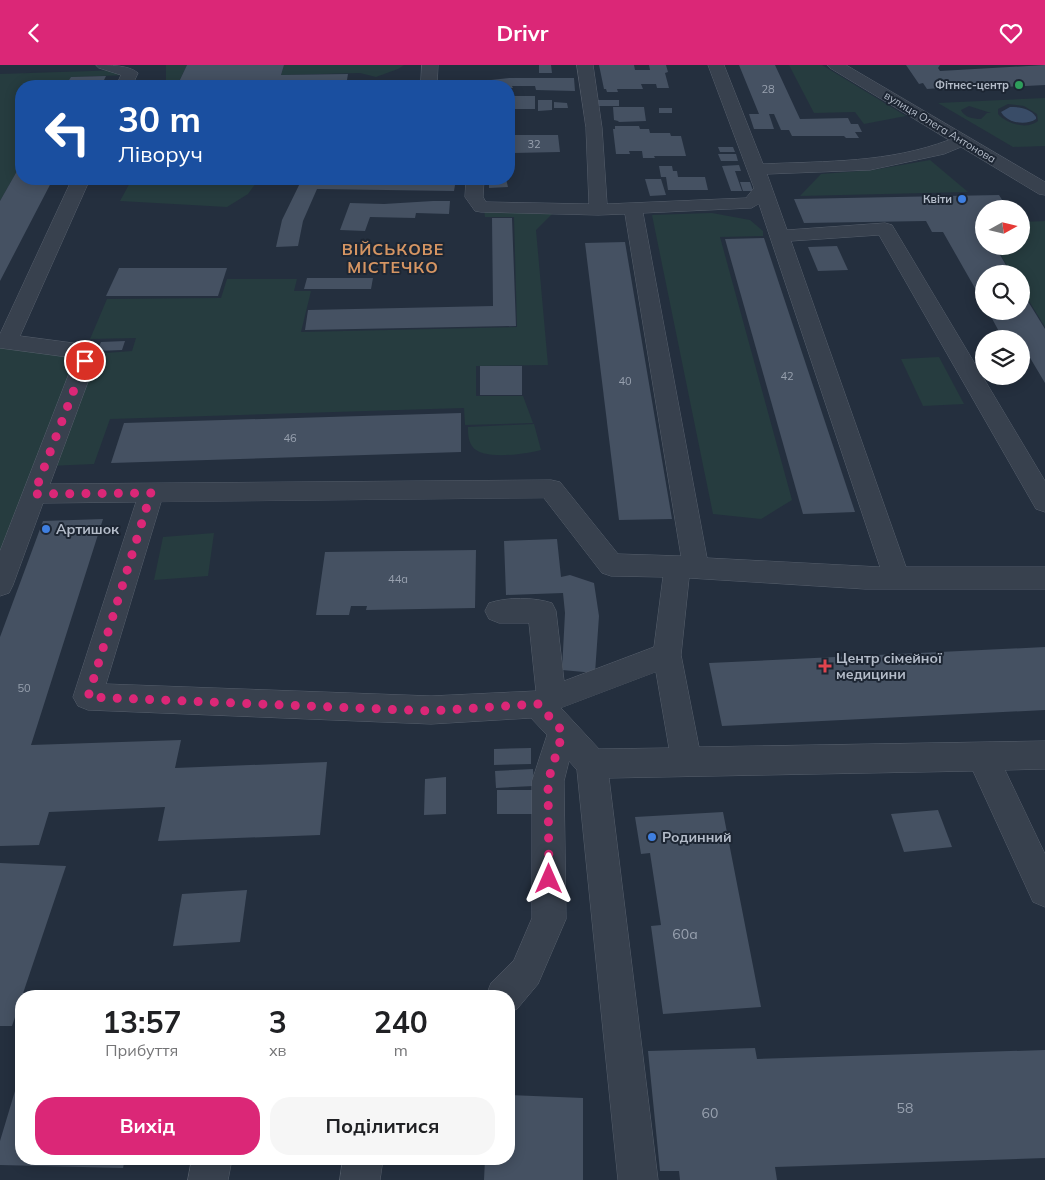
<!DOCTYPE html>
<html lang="uk">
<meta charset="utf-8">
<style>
:root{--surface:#fff;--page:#f6f6f6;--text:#202124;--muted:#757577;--accent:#db2777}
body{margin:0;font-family:Mulish,sans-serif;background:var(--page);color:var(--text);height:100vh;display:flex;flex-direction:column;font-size:19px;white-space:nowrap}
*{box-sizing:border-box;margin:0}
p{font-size:16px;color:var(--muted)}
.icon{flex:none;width:28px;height:28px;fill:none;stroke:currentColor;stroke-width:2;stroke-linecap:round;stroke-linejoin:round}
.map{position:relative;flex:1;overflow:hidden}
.details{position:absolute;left:15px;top:925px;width:500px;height:175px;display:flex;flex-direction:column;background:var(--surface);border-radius:20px;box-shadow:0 2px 12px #0003}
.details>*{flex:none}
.guide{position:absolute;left:15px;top:15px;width:500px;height:105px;border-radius:20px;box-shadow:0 2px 12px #0003;background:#1a4fa0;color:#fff;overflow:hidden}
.needle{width:32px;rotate:82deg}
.controls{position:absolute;left:975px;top:135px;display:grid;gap:10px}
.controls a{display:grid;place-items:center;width:55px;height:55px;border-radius:50%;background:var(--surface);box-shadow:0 2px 12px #0003;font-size:25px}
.pin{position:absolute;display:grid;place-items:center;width:42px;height:42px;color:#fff;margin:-21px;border:2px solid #fff;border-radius:50%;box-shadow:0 1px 5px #0007}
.me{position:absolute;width:55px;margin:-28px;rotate:0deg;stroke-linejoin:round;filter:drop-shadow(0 0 4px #0008)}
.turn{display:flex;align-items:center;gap:18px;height:105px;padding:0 20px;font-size:22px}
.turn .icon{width:65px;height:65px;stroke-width:2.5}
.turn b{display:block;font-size:35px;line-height:42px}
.eta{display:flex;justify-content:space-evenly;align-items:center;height:85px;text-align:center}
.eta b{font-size:30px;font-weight:700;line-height:35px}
.button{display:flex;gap:10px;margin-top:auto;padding:10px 20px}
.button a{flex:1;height:58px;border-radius:20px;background:var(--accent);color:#fff;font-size:20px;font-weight:700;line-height:58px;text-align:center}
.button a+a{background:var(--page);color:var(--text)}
header{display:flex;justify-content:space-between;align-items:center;height:65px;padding:0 20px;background:var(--accent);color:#fff;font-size:22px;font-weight:700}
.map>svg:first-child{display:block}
.green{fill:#263c3f;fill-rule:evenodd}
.water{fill:#394c67}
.building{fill:#455162}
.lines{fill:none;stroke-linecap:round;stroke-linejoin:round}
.minor-casing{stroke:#565f6c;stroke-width:1}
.minor{fill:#38414e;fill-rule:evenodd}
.route{stroke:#db2777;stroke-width:9;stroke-dasharray:0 16.2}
.leisure-dot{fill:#2e9e5b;stroke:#1d2633;stroke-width:2}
.shop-dot{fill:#3f7fe0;stroke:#1d2633;stroke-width:2}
.health-dot{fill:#e0444e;stroke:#1d2633;stroke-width:2}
.labels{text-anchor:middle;stroke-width:4;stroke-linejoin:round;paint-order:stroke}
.far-poi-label{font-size:11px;font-weight:bold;fill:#b4bcc9;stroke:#1d2633;text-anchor:end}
.number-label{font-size:11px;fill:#98a1af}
.far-street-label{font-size:11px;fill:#b4bcc9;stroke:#1d2633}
.poi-label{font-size:14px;font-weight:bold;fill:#b4bcc9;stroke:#1d2633;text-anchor:start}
.near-number-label{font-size:14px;fill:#98a1af}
.far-district-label{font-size:16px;font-weight:bold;letter-spacing:1px;fill:#d59563;stroke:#1d2633}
</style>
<header><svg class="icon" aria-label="back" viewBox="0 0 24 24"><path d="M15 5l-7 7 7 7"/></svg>Drivr<svg class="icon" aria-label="heart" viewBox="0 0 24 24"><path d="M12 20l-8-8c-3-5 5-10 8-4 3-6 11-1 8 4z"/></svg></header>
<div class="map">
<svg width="1045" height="1115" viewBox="0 0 1045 1115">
<rect width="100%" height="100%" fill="#242f3e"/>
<g class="green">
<polygon points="166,0 187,0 177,21 166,21"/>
<polygon points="284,0 404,0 398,4 376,12 360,8 281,10"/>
<polygon points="789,0 822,0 906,51 864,59 855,47 814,48"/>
<polygon points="121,5 129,10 71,12 65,21 21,21 21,99 0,136 0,9"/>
<path d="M1045,33V81L1013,82L938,38ZM1008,39L1024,41L1037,49L1038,56C1027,65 1007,59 998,49V44ZM969,41L991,48H987L981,54C973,54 964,52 961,45Z"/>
<polygon points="930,95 968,127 800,131 821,109 873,105"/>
<polygon points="132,114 259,114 248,129 227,142 120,136"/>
<polygon points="484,144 555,146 536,165 548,300 476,301 476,331 523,331 533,358 465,360 464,343 110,354 94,399 49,401 93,289 132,286 136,273 90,274 107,234 221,233 227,214 297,214 294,226 311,226 301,267 517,262 514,152 485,152"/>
<polygon points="712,148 750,155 763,166 763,171 720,172 792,435 761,454 713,449 652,150"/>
<polygon points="1045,156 1045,262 1021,223 1021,209 1012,209 995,181 1021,181 1021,168 1025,167 1021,162 1021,157"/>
<polygon points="0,279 83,289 0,504"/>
<polygon points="939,292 964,339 923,341 901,294"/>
<path d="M534,359L541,385C526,389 481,396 472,381C468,375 468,368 468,362Z"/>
<polygon points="214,468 208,511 154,515 163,472"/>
</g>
<path class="water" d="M1010,42C1020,42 1030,43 1036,52V54C1026,61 1007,58 1001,47Z"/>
<g class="building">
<polygon points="187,0 284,0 281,10 348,9 346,21 177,21"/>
<polygon points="539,0 551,0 552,8 539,8"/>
<polygon points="599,0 634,0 635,5 650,5 649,0 666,0 668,7 665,8 669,23 657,23 656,19 641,19 643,24 617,24 618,27 607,27 606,24 604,24"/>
<polygon points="739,0 775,0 800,54 848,53 851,59 858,59 862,67 855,67 859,73 846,73 844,71 792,71 789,65 781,65 774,49 769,49 774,64 754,64 749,49 759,49"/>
<polygon points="906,0 940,0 938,3 940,6 1045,0 1045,20 943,25 941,23 927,24 923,18 919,19"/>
<polygon points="106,11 101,21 65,21 71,12"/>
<polygon points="509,13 574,13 575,26 536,25 535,21 512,21 513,23 509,23 509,21 491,21 491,15"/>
<polygon points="510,31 535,31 535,44 509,44"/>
<polygon points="538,35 552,35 552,45 538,46"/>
<polygon points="597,35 619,35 619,41 598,41"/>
<polygon points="554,37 567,38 568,43 554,43"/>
<polygon points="613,42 644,42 646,56 619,57 618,56 614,55"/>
<rect x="659" y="43" width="13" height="5"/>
<polygon points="615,61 639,61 640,64 649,64 650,68 670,68 671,71 681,71 686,91 654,91 655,93 643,93 642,86 629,86 630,89 616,89 613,64 615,64"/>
<polygon points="509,70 558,70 560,87 513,88 513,93 509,93"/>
<polygon points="718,82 733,82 735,87 720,87"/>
<polygon points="718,89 736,89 738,96 721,96"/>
<polygon points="21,99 21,114 53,114 0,216 0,136"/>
<polygon points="739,100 741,106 735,106 742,126 731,126 722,101"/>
<polygon points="659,101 672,101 673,106 677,106 678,112 705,112 708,125 668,125 666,112 661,112"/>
<polygon points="302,114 456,114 454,126 317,124 303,156 298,181 276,182 282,155"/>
<polygon points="489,114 506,114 508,122 489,123"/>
<polygon points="645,114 661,114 666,130 650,131"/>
<polygon points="740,117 750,117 753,126 743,126"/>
<polygon points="999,130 1008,144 984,144 984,181 995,181 1011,209 984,209 984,239 943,167 932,167 926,156 804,158 794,134"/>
<polygon points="433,136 450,136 449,149 416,148 415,153 370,152 365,166 340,165 350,138 384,139"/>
<polygon points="492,153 512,153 516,261 305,265 308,245 493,241"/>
<polygon points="764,173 855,447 803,449 725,174"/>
<polygon points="625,177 672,454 619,455 585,178"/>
<polygon points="837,181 848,205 818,206 808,182"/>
<polygon points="119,203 227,203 218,231 106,231"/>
<polygon points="307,213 373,213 371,224 304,224"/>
<polygon points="1021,225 1045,264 1045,318 1023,281 1021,281 1021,274 1003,274 988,246 1021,246"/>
<polygon points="125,276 122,285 97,286 101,277"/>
<rect x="480" y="301" width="42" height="29"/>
<polygon points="461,348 461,387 111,398 124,358"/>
<polygon points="103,454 31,680 181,675 175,703 327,697 320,770 158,776 165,742 49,747 39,780 0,781 0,572 43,456"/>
<polygon points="557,474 561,512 570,510 594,518 599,551 595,608 562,605 565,548 563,528 506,530 504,476"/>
<polygon points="476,485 475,543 366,545 367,541 351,541 349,550 316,550 325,487"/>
<polygon points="1045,582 1045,645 722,661 709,598"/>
<polygon points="531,683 531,699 494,700 494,684"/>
<polygon points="533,704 534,721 496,723 495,706"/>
<polygon points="446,712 446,749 424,750 425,714"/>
<polygon points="497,725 535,725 536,749 497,749"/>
<polygon points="938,745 952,782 904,787 891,749"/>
<polygon points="723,747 761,942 663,949 651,861 661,860 650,788 641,789 635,752"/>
<polygon points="0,798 66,801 12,961 0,961"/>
<polygon points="247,825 240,877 173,881 182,829"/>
<polygon points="755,983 757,994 1045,985 1045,1093 775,1102 777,1115 680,1115 679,1106 660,1106 648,986"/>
<polygon points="21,1006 21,1094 125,1094 123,1103 0,1100 0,1076"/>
<polygon points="509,1030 583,1033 583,1115 484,1115 485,1094 509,1094"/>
</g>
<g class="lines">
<defs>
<g id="minor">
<path d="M96,0C109,0 129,0 138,8L132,21H116L121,10L99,3Z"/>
<polygon points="422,0 438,0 437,21 421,21"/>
<path d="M577,0H593L602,63L607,139L746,133L754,123L708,0H724L763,99C828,96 888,98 949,75L830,3L827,0H846L1045,117V130L1039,129L961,82L944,89L870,105L767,109L787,165L885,158L892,160L1045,416V447L1036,444L879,170L791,176L906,502H1045V524H865L689,513L681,590L699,682L1045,676V704L1005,705L1045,789V842L1033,837L973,706L609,713L658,1115H618L577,705L569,696L564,716L566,854L538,919L517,944L509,947V931H486L491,918L514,895L532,853V716L547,670L531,653L431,659L88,645L78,641L73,632L136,437L43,438L13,520L9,528L0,531V486L75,293L0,283V269L72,114H90L20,271L88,280L96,282L99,287L50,419L551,415L560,417L618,489L681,491L625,149L598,150L481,147L475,146L465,132L466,114H484L483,132L486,137L589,139L586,63ZM759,139L880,502L707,493L643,148L751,143ZM544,433L602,508L611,511L663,512L654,582L564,616L556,546L552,538C534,532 507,532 489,538L485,546L489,554L499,558H529L536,626L431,631L106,619L161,437ZM656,607L669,683L599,684L561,643Z"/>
<polygon points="192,1094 232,1094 228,1115 188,1115"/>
<polygon points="343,1094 383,1094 380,1115 340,1115"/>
</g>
</defs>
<use href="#minor" class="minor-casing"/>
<use href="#minor" class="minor"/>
</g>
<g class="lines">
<polyline class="route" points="85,296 34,429 151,428 88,632 430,646 538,639 563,667 548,716 549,814"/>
</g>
<circle class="leisure-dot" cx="1019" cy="20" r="5"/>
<g class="shop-dot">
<circle cx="962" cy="134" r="5"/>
<circle cx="46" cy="464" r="5"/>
<circle cx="652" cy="772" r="5"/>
</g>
<path class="health-dot" d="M822.5 593.5h5v5h5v5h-5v5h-5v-5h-5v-5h5z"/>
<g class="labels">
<g class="far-poi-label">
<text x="1009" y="24">Фітнес-центр</text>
<text x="952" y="138">Квіти</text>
</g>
<g class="number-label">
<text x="768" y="28">28</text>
<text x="534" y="83">32</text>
<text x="787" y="315">42</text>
<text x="625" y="320">40</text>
<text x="290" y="377">46</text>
<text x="398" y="518">44а</text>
<text x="24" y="627">50</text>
</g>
<g class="far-street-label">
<text transform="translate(940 62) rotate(31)" y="4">вулиця Олега Антонова</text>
</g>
<g class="poi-label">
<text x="56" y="469">Артишок</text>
<text x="836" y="598">Центр сімейної<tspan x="836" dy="16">медицини</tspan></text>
<text x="662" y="777">Родинний</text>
</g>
<g class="near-number-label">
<text x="685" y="874">60а</text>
<text x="905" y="1048">58</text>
<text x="710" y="1053">60</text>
</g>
<g class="far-district-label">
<text x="393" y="190">ВІЙСЬКОВЕ<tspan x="393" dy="18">МІСТЕЧКО</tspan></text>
</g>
</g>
</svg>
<div class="controls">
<a><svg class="needle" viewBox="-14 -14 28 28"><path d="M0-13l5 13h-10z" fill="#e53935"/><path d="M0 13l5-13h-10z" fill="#757577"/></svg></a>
<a><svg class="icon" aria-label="search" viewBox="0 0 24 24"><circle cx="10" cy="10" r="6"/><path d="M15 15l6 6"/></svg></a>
<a><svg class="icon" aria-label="layers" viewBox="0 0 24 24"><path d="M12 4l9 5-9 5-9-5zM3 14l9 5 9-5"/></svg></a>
</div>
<div class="pin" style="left:85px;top:296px;background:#d93025"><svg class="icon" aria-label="arrive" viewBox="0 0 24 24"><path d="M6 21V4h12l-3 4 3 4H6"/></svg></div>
<svg class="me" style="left:549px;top:814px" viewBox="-20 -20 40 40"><path d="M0-17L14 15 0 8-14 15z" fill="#db2777" stroke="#fff" stroke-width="4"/></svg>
<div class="guide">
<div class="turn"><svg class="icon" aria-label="left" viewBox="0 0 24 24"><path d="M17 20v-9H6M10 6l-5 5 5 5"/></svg><div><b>30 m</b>Ліворуч</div></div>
</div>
<section class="details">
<div class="eta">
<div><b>13:57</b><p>Прибуття</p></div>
<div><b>3</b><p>хв</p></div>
<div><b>240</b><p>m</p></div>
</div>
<div class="button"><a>Вихід</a><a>Поділитися</a></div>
</section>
</div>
